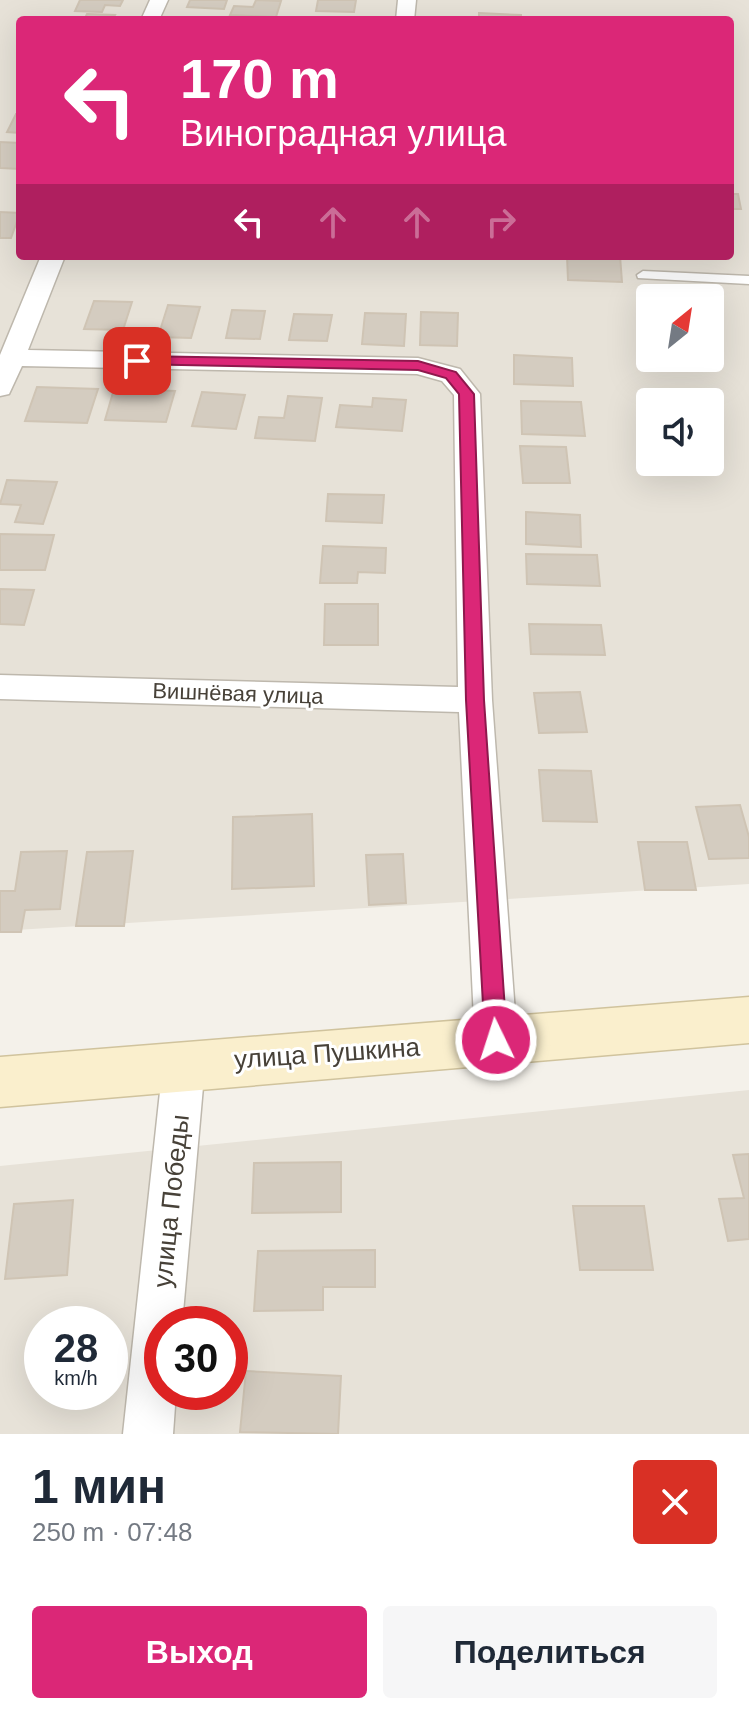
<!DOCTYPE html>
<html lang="ru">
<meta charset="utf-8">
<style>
:root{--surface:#fff;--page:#f6f6f7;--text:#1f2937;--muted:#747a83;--accent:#db2777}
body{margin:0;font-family:Arial,sans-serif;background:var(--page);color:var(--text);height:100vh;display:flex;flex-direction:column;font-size:30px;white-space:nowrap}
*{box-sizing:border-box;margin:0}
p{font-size:26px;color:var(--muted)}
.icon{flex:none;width:44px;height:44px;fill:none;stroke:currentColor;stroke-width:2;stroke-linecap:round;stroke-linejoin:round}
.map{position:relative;height:1434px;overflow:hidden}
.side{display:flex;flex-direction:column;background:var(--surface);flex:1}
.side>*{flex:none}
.top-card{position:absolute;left:16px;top:16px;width:718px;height:244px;border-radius:8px;box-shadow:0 8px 32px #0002;background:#db2777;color:#fff;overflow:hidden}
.needle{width:52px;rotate:30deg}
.tools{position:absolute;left:636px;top:284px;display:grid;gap:16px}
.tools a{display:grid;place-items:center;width:88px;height:88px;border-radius:8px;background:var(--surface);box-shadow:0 8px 32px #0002;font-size:40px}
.speed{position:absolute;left:24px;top:1306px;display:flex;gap:16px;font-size:40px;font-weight:700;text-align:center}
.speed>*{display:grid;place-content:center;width:104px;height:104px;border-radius:50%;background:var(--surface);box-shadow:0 8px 32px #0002;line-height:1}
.speed small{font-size:20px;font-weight:400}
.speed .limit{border:12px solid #d22;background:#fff;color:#111}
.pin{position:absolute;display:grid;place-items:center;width:68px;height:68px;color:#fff;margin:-34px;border-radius:16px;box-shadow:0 4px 12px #0006}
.me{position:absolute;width:88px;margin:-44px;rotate:356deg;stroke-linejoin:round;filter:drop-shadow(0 0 6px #0008)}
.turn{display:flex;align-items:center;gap:28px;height:168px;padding:0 32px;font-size:36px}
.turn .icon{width:104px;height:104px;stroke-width:2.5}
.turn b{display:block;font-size:56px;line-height:68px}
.lanes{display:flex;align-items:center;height:76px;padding:0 32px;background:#0003;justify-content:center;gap:40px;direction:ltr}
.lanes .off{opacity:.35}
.round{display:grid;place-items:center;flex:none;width:84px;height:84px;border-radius:8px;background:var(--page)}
.headline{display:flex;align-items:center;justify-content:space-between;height:136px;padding:0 32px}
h1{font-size:48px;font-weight:700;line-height:60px}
.action{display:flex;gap:16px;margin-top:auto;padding:16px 32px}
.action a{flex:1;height:92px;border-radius:8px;background:var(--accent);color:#fff;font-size:32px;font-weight:700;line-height:92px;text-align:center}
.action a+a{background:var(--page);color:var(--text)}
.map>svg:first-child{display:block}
.residential{fill:#e7e2d8;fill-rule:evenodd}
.building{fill:#d4ccc0;stroke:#cfc4b4;stroke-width:2}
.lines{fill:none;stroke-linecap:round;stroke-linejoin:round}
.lane-casing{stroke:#beb8ad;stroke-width:3}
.street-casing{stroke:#beb8ad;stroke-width:3}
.secondary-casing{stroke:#d0c39d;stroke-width:3}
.lane{fill:#fff;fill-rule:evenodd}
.street{fill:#fff;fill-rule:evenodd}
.secondary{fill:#faefcd;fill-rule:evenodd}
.route{fill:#db2777;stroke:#8e194d;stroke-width:2}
.labels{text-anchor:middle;stroke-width:6;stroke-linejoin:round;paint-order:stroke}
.street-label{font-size:22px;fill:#474138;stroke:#fff}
.near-street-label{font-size:26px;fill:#474138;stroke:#fff}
</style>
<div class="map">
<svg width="749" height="1434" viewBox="0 0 749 1434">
<rect width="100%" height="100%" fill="#f4f1ea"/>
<g class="residential">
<path d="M0,0H749V884L0,931ZM20,20H730V256H20ZM650,298H710V358H650ZM650,402H710V462H650Z"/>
<path d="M749,1090V1434H0V1166ZM42,1324H110V1392H42ZM162,1324H230V1392H162Z"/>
</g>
<g class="building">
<polygon points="80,0 123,0 120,6 105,5 102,12 75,11"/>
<polygon points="190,0 227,0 224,9 187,7"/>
<polygon points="256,0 281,1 276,17 230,15 234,6 253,7"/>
<polygon points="318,0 356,0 354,12 316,11"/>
<polygon points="479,13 521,15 521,20 479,20"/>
<polygon points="87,14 115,15 112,20 84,20"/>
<polygon points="16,114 20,114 20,133 7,132"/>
<polygon points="0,142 20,143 20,169 0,168"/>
<polygon points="730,194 738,194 741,209 730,209"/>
<polygon points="0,212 20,213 11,238 0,238"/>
<polygon points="567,256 620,256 622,282 568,280"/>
<polygon points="94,301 132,302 123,330 84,329"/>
<polygon points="168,305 200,307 191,338 158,337"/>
<polygon points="232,310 265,311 260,339 226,338"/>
<polygon points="421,312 458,313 457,346 420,345"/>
<polygon points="365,313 406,314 404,346 362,344"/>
<polygon points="294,314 332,315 327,341 289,340"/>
<polygon points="514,355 572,358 573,386 514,384"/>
<polygon points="37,387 98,389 87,423 25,421"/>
<polygon points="114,389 175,391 166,422 105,420"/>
<polygon points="202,392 245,395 236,429 192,426"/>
<polygon points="288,396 322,398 315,441 255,438 259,417 284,418"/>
<polygon points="373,398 406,400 402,431 336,427 340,405 372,407"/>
<polygon points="521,401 581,402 585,436 522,434"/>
<polygon points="520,446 566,447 570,483 523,483"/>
<polygon points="7,480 57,482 43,524 15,522 21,505 0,504"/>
<polygon points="328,494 384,495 382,523 326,521"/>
<polygon points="526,512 580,515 581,547 526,544"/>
<polygon points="0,534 54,535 45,570 0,570"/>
<polygon points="323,546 386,548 385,573 358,572 357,583 320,583"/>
<polygon points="526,554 597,555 600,586 527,584"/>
<polygon points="0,589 34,590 24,625 0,624"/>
<polygon points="325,604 378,604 378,645 324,645"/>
<polygon points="529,624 601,625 605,655 531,654"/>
<polygon points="580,692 587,732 539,733 534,693"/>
<polygon points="539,770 591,771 597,822 543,821"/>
<polygon points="740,805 749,837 749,858 709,859 696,807"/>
<polygon points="312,814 314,886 232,889 233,817"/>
<polygon points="638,842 687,842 696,890 645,890"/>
<polygon points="67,851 60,909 25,910 21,932 0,932 0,891 15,891 21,852"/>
<polygon points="133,851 124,926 76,926 87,852"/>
<polygon points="403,854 406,903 369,905 366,855"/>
<polygon points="749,1154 749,1239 728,1241 719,1199 744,1198 733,1155"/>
<polygon points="341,1162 341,1212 252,1213 254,1163"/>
<polygon points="73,1200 67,1275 5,1279 14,1204"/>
<polygon points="573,1206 644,1206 653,1270 580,1270"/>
<polygon points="375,1250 375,1287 323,1287 323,1310 254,1311 258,1251"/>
<polygon points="246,1371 341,1376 338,1434 240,1432"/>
</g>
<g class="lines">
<defs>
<polygon id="lane" points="643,271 749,276 749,284 638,278 637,275"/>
<g id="street">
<polygon points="150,0 168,0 159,20 141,20"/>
<polygon points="398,0 416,0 414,20 396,20"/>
<polygon points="41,256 65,256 28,350 418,358 460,369 480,394 492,700 517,1040 511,1053 496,1058 481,1053 475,1040 459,712 0,699 0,675 458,687 454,395 442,381 417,374 22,366 9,394 0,396 0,355"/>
<polygon points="184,1045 199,1051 205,1064 182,1324 162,1324 162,1392 176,1392 173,1434 123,1434 163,1064 169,1051"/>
</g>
<polygon id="secondary" points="749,997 749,1043 0,1107 0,1057"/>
</defs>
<use href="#lane" class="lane-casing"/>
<use href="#street" class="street-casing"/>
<use href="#secondary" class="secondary-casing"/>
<use href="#lane" class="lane"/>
<use href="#street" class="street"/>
<use href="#secondary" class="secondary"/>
</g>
<polygon class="route" points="137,356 418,361 456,372 474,394 484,700 507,1040 504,1047 496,1050 488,1047 485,1040 466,700 459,394 446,378 418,370 132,364 130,361"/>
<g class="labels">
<g class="street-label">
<text transform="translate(238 693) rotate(2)" y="8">Вишнёвая улица</text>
</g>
<g class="near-street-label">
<text transform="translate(327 1053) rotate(-4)" y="9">улица Пушкина</text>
<text transform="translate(171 1201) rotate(-84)" y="9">улица Победы</text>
</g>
</g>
</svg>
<div class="tools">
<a><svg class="needle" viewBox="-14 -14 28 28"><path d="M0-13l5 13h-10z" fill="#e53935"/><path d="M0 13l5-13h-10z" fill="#747a83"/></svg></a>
<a><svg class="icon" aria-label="sound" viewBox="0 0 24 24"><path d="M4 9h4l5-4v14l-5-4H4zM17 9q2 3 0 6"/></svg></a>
</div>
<div class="speed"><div>28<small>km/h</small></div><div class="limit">30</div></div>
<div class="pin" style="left:137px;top:361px;background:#d93025"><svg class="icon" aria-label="arrive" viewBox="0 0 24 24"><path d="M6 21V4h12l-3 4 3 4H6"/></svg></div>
<svg class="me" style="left:496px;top:1040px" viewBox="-20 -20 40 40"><circle r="17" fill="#db2777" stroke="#fff" stroke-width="3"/><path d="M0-11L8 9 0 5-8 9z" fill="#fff"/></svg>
<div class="top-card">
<div class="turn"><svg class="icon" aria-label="left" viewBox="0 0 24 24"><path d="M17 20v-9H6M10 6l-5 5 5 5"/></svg><div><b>170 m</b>Виноградная улица</div></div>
<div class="lanes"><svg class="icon" aria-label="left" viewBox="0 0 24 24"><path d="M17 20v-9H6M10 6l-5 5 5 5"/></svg><svg class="icon off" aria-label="ahead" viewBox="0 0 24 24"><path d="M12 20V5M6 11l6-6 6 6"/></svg><svg class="icon off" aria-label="ahead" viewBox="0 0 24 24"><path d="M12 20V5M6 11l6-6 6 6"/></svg><svg class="icon off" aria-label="right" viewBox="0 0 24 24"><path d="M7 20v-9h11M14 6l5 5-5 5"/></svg></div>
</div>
</div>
<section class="side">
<div class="headline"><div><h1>1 мин</h1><p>250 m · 07:48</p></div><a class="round" style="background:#d93025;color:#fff"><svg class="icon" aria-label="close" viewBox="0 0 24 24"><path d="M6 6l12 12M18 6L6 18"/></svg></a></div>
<div class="action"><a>Выход</a><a>Поделиться</a></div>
</section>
